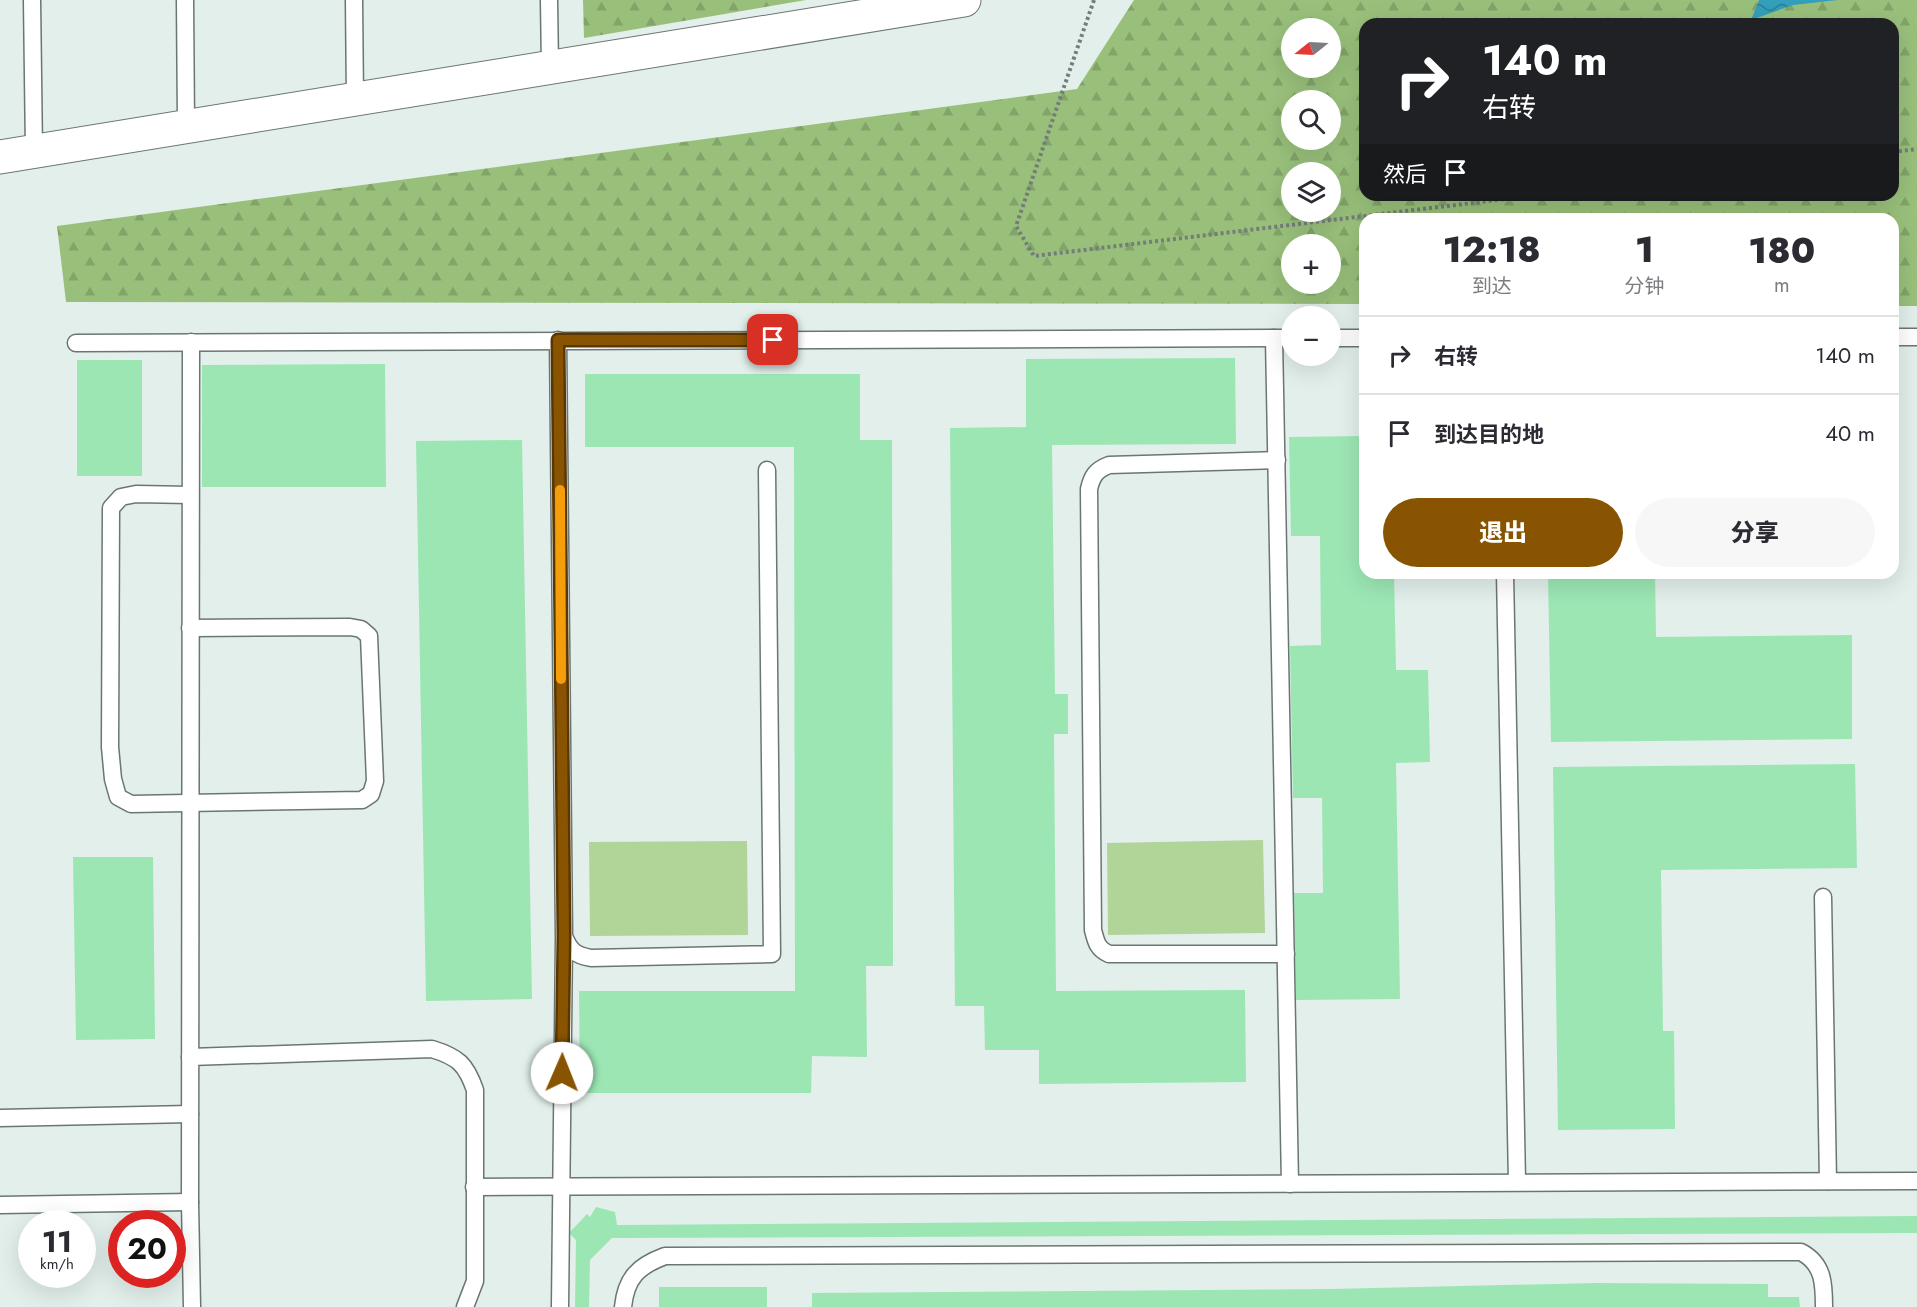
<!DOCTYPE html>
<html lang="zh">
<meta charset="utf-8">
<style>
:root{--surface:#fff;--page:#f7f7f7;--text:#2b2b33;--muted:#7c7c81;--line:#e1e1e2;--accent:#895401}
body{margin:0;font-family:Jost,"Noto Sans SC",sans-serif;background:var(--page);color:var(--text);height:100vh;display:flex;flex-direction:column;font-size:22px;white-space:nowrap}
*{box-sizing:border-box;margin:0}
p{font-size:20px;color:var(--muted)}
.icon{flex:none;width:33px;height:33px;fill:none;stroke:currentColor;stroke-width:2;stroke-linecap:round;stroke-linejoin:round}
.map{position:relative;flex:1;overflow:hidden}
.side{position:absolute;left:1359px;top:213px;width:540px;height:366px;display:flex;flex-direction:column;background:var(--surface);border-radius:18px;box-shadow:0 6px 24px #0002}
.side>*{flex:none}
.banner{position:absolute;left:1359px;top:18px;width:540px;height:183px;border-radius:18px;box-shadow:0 6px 24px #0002;background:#202124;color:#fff;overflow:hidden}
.needle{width:39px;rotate:252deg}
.controls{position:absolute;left:1281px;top:18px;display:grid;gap:12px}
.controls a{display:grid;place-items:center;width:60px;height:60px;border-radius:50%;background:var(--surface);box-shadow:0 6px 24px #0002;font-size:30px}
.speed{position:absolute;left:18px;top:1210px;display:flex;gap:12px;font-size:30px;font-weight:700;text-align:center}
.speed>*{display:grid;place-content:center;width:78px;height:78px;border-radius:50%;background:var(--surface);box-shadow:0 6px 24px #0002;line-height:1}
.speed small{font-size:15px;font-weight:400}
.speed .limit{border:9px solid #d22;background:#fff;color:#111}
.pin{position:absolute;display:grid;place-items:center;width:51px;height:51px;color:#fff;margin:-26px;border-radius:12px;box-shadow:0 3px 9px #0006}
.me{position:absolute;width:66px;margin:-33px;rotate:1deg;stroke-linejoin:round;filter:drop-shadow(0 0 4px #0008)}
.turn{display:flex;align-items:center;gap:21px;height:126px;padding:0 24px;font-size:27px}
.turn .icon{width:78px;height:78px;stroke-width:2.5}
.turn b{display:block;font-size:42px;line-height:51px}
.then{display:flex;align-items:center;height:57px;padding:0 24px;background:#0003;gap:12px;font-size:22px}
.eta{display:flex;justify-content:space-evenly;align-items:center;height:102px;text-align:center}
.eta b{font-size:36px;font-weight:800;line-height:42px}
.primary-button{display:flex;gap:12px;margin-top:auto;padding:12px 24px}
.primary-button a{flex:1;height:69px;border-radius:36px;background:var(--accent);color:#fff;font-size:24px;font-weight:800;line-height:69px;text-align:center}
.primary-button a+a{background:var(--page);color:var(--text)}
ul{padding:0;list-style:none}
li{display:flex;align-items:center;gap:18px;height:78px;padding:0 24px;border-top:2px solid var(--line)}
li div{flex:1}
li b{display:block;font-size:22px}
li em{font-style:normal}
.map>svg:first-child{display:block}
.forest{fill:url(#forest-firs);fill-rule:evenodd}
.pitch{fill:#b1d498}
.water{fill:url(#water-waves)}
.building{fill:#9ce6b4}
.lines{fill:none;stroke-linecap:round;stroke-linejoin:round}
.lane-casing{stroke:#6b7673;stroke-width:19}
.street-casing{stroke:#6b7673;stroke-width:35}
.path{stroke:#757d7b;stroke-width:4;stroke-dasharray:3 3;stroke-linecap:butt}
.lane{stroke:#fff;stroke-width:16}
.street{stroke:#fff;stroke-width:33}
.route-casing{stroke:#593701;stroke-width:15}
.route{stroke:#895401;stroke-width:10}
.slow{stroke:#f59e0b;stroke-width:10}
</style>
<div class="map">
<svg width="1917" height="1307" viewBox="0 0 1917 1307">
<defs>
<pattern id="forest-firs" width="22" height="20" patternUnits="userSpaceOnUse" patternTransform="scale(1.5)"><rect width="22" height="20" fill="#99c07b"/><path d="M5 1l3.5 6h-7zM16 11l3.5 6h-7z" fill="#82a469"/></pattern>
<pattern id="water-waves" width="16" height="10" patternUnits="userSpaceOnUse" patternTransform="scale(1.5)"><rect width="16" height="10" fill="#349fba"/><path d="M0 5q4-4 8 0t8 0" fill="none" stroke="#2a8096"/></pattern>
</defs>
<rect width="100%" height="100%" fill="#e2efeb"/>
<g class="forest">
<polygon points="583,0 806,0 584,38"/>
<path d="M1134,0H1917V306H1893V219H1365V304L66,302L57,226L1077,89ZM1365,24H1893V195H1365ZM1292,28H1330V68H1292ZM1292,100H1330V140H1292ZM1292,172H1330V212H1292ZM1292,244H1330V284H1292Z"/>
</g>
<g class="pitch">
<polygon points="1263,840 1265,933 1108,935 1107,843"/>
<polygon points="747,841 748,935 590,936 589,842"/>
</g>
<polygon class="water" points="1759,0 1838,0 1793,5 1751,20"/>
<g class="building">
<polygon points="1235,358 1236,444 1052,445 1055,694 1068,694 1068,734 1054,734 1056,991 1245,990 1246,1082 1039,1084 1039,1050 985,1050 984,1006 955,1006 950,428 1026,427 1026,359"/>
<rect x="77" y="360" width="65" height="116"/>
<polygon points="385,364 386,487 202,487 202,365"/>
<polygon points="585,374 860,374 860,440 892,440 893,966 866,966 867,1057 812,1056 811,1093 580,1093 579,991 795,991 794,447 585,447"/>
<polygon points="1365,436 1365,573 1394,573 1396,670 1428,670 1430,762 1396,763 1400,999 1296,1000 1294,893 1323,893 1322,798 1293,798 1290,646 1321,645 1320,536 1291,536 1289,437"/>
<polygon points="522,440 532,999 426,1001 416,441"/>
<polygon points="1548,573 1655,573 1656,637 1852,635 1852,739 1551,742"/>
<polygon points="1855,764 1857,868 1661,870 1663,1031 1674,1031 1675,1129 1558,1130 1553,767"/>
<polygon points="73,857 153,857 155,1039 76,1040"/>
<polygon points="596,1207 615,1212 617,1225 1917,1216 1917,1233 612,1238 590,1260 589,1307 575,1307 576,1240 569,1233 587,1214 590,1217"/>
<polygon points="1596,1283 1768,1284 1768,1297 1799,1297 1800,1307 812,1307 812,1293 1331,1289"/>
<rect x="659" y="1287" width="108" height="20"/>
</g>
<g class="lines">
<defs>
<g id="lane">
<polyline points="32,0 34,152"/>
<polyline points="185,0 186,125"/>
<polyline points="354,0 355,100"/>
<polyline points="549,0 550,67"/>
<polyline points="1893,337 1917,337"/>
<polyline points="1274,338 1290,1184"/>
<polyline points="1330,338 1365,338"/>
<path d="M558,340L564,936C570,951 575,955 591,958L772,954L767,470"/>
<polyline points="191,342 190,1202 192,1307"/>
<polyline points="76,343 1292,338"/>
<path d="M1277,460L1109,465C1096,470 1092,476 1089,489L1093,930C1096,941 1097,949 1109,954H1286"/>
<polyline points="1505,573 1517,1182"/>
<polyline points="190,628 350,627 361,629 369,636 375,781 371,794 362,800 131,804 118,797 113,779 110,747 111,508 121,497 136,494 190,495"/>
<polyline points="1823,897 1828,1181"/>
<path d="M190,1057L432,1049C458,1057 466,1064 475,1090V1281L465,1307"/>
<polyline points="0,1118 190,1114"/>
<polyline points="474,1187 1917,1181"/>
<polyline points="0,1205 190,1202"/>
<polyline points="560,1307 564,939"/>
<path d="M623,1307C626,1278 638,1266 665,1256L1801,1252C1824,1264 1824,1285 1824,1307"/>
</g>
<polyline id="street" points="0,157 964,0"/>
</defs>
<use href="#lane" class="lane-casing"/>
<use href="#street" class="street-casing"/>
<g class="path">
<polyline points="1094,0 1016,226 1034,256 1538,195"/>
<polyline points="1893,152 1917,149"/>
</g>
<use href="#lane" class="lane"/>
<use href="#street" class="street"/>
</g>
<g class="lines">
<defs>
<polyline id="route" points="562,1073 564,936 558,340 773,340"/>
</defs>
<use href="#route" class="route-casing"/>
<use href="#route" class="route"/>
<polyline class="slow" points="560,490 561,679"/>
</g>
</svg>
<div class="controls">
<a><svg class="needle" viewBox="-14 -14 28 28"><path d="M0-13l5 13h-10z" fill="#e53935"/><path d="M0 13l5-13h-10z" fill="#7c7c81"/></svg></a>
<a><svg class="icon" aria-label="search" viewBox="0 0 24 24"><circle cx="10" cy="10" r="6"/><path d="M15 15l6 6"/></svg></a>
<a><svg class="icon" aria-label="layers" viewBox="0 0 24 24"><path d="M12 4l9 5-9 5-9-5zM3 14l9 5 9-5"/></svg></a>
<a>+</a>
<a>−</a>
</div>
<div class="speed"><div>11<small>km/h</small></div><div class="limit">20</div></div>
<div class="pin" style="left:773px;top:340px;background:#d93025"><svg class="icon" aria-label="arrive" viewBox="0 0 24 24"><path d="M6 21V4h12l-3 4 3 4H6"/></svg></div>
<svg class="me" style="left:562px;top:1073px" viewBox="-20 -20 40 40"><circle r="19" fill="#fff"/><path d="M0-13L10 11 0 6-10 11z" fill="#895401"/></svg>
<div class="banner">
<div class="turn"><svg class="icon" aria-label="right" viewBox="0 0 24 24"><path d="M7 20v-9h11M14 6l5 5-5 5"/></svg><div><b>140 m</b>右转</div></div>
<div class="then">然后<svg class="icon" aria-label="arrive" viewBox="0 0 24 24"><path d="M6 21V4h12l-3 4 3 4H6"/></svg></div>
</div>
<section class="side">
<div class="eta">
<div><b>12:18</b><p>到达</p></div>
<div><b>1</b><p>分钟</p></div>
<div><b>180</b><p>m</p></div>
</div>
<ul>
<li><svg class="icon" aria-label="right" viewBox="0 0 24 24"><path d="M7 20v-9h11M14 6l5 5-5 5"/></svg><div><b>右转</b></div><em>140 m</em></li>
<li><svg class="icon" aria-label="arrive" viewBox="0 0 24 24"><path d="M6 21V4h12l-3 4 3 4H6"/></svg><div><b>到达目的地</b></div><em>40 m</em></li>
</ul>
<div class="primary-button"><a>退出</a><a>分享</a></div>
</section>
</div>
